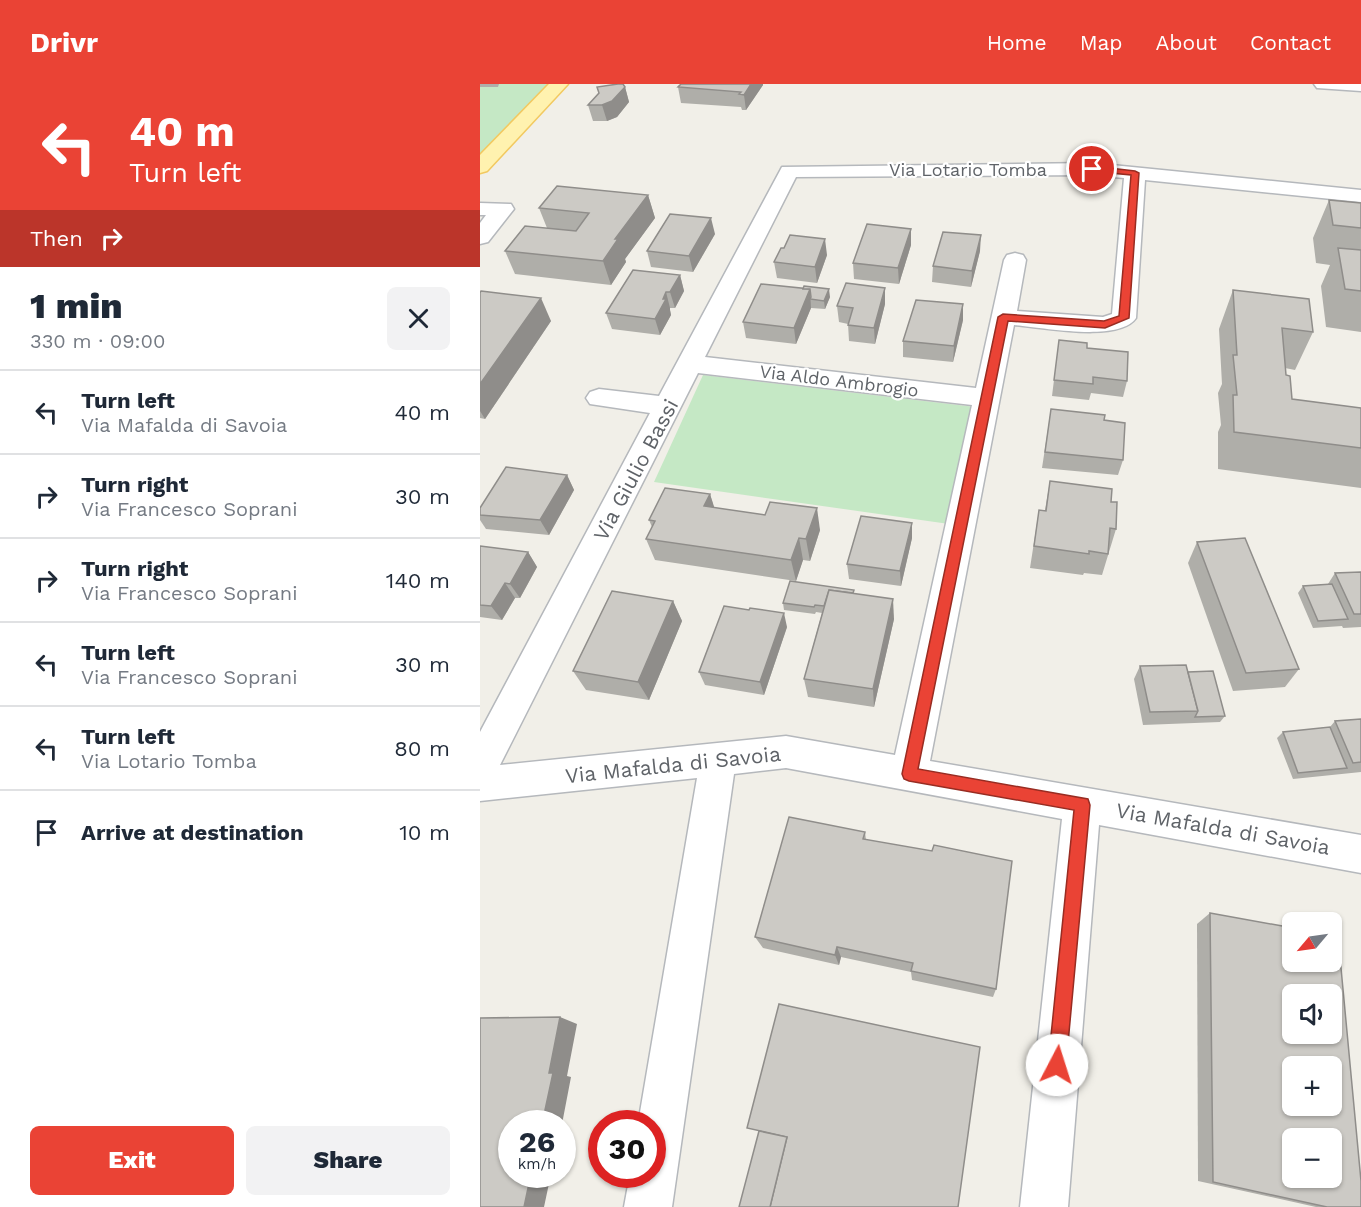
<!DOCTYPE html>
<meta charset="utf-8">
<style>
:root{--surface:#fff;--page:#f2f2f3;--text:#1f2937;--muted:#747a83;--line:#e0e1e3;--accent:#ea4335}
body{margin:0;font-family:"Work Sans",sans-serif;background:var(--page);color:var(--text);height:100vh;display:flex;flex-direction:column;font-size:22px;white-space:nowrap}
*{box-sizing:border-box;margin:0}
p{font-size:20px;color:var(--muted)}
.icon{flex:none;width:33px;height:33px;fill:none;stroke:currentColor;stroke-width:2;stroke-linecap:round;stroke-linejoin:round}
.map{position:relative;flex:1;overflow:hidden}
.details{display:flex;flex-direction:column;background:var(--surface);width:480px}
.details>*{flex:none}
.banner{background:#ea4335;color:#fff;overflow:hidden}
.needle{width:39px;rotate:241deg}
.buttons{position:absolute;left:802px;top:828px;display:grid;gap:12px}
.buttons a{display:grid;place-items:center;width:60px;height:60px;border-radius:9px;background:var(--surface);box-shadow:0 2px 4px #0004;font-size:30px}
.speed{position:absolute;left:18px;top:1026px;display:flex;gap:12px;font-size:30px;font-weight:700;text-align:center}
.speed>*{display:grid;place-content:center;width:78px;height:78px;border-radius:50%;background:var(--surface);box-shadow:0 2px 4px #0004;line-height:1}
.speed small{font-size:15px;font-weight:400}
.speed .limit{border:9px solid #d22;background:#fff;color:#111}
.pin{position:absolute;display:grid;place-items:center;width:51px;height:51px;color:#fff;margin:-26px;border:3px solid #fff;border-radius:50%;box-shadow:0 2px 6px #0007}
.me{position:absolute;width:66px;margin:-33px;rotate:5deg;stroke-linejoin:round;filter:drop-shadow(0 0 4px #0008)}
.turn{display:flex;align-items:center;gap:21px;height:126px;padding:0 30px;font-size:27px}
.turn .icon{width:78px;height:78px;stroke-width:2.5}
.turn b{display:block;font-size:42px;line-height:51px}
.then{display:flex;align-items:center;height:57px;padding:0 30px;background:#0003;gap:12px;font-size:22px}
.round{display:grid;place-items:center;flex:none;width:63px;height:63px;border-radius:9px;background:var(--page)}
.headline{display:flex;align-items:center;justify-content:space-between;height:102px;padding:0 30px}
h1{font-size:36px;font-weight:800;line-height:45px}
.action{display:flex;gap:12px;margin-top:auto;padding:12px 30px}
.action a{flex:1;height:69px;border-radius:9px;background:var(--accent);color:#fff;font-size:24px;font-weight:800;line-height:69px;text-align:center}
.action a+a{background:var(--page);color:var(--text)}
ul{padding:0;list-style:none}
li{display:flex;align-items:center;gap:18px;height:84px;padding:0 30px;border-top:2px solid var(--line)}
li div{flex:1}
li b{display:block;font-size:22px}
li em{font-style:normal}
header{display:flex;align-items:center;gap:36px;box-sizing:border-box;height:84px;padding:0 30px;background:var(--accent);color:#fff}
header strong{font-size:28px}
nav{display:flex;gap:33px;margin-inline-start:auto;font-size:21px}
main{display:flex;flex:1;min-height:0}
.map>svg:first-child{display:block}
.green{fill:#c5e8c5}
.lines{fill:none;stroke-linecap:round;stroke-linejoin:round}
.minor-casing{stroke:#b5b8bc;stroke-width:3}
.major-casing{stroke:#f2c960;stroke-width:3}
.minor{fill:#fff;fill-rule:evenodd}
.major{fill:#fff2af;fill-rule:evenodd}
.wall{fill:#afaea9}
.shaded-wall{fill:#8f8d8a}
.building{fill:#cccac5;stroke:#8f8d8a;stroke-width:1.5;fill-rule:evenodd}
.route{fill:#ea4335;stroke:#982c22;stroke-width:1.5}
.labels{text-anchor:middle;stroke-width:4.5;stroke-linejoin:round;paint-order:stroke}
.far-street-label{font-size:18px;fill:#5f6368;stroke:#fff}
.street-label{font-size:21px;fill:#5f6368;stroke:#fff}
</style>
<header>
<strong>Drivr</strong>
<nav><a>Home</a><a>Map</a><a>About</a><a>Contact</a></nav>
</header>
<main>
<section class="details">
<div class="banner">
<div class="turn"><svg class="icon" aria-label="left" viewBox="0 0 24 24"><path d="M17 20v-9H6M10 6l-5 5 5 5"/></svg><div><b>40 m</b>Turn left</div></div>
<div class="then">Then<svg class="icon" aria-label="right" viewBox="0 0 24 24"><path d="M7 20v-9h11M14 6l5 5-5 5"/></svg></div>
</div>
<div class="headline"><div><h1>1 min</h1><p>330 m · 09:00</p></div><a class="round"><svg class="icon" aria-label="close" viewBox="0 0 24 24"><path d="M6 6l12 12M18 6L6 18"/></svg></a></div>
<ul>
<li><svg class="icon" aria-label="left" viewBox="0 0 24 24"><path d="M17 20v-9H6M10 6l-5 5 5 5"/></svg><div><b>Turn left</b><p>Via Mafalda di Savoia</p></div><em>40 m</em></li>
<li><svg class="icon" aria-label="right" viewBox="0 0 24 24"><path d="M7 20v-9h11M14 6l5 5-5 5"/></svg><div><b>Turn right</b><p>Via Francesco Soprani</p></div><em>30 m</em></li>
<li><svg class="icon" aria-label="right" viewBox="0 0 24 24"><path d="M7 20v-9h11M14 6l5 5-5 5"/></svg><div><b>Turn right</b><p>Via Francesco Soprani</p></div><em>140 m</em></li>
<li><svg class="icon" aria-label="left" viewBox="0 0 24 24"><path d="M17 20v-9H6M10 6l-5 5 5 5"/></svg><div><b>Turn left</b><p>Via Francesco Soprani</p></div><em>30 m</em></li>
<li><svg class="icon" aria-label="left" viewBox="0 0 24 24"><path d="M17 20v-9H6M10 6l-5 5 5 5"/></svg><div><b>Turn left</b><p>Via Lotario Tomba</p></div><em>80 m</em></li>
<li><svg class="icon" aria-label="arrive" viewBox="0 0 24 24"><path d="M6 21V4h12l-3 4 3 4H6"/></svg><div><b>Arrive at destination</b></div><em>10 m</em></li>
</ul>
<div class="action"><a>Exit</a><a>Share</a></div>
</section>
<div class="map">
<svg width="881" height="1123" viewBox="0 0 881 1123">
<rect width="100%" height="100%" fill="#f1efe8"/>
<g class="green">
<polygon points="0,0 78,0 0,77"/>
<polygon points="223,291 504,324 469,440 174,398"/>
</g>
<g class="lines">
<defs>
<g id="minor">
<polygon points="834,0 881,0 881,7 837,4"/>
<path d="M612,79L881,106V118L665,96L656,234C639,259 561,243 534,241L450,677L881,751V789L619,741L588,1123H540L582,735L306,684L254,690L192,1123H144L150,1090H172V1040H158L217,694L0,717V648L170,329L110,320L106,314L110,308L119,305L179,312L302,83ZM612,91L644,94L632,230L623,233L537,227L546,176L543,171L535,169L527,171L524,176L496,304L225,273L316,93ZM218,289L492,321L415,671L306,652L20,681Z"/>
<polygon points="0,119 31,120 34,125 8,158 0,160 0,139 6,131 0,131"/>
</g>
<polygon id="major" points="69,0 88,0 7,87 0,89 0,71"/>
</defs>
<use href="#minor" class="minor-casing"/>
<use href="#major" class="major-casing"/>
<use href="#minor" class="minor"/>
<use href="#major" class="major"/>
</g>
<g class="wall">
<polygon points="0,0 19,0 18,3 0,3"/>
<polygon points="201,0 283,0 283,1 266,26 262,26 261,23 201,19 198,3"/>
<polygon points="117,3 145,3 149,18 137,33 127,37 113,37 108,21 119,9"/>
<polygon points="168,111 175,134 145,175 146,178 131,201 35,190 25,167 67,144 59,124"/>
<polygon points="849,116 881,119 881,248 846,243 841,202 850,181 836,179 833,154"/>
<polygon points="431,145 431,161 419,200 374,195 373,179"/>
<polygon points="235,150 213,188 171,183 167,167"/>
<polygon points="304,164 347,171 337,199 297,194 294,178"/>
<polygon points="500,167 491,203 452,198 453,182"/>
<polygon points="200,191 204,207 195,224 190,224 190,226 191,231 180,251 132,245 126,229"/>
<polygon points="281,200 350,213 345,225 331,224 316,260 266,254 263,238"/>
<polygon points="753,206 833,248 815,286 805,284 806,291 812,315 881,324 881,404 738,385 738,348 741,341 738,309 742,300 739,245"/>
<polygon points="0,209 71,237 5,335 0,334"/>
<polygon points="405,220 395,260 369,257 368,240 359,238 357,222"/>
<polygon points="483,220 483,236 473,278 423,273 423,257"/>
<polygon points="579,256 607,264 647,297 643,313 611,309 609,316 572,312"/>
<polygon points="571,325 624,336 643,376 638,391 562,384"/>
<polygon points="87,391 94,406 69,451 6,445 0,436 0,424"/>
<polygon points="570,397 631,418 636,445 622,491 604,489 603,491 550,484 559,426 565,426"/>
<polygon points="230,410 234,424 340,446 330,477 323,476 316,497 175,476 166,455 172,443 169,436"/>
<polygon points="432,439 432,454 421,502 369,495 367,480"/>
<polygon points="717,458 819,585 805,603 753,607 708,479"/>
<polygon points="0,462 48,468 57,483 40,514 35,514 22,536 0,533"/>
<polygon points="881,488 881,543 863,544 862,542 833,544 818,509 823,502 848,500 855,489"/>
<polygon points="375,510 414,535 394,623 328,613 324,595 342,529 336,528 335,530 304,526 303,519"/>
<polygon points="193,517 202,537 169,616 106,606 93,587"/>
<polygon points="307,543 284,611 225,601 219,588"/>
<polygon points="660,582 708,588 745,632 740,638 663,641 654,595"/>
<polygon points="881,635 881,688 813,695 797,654 803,648 850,643 855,637"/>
<polygon points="385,748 386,756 516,905 513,913 432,896 431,888 361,873 359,881 283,864 275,853"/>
<polygon points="730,829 881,1123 836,1123 718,1097 717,840"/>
</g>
<g class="shaded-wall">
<polygon points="271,0 283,0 283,1 266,26 264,11"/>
<polygon points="145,3 149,18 137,33 127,37 122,21"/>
<polygon points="168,111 175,134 145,175 146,178 131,201 123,177 135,155"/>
<polygon points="231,134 235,150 213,188 209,172"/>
<polygon points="431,145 431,161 419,200 418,184"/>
<polygon points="501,151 500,167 491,203 492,187"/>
<polygon points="345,155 347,171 337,199 335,183"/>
<polygon points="200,191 204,207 195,224 190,208"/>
<polygon points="405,204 405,220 395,260 394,244"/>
<polygon points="330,205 331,224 316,260 314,244"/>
<polygon points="349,205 350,213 345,225 344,217"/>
<polygon points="186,208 190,224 190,226 191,231 180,251 175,235"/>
<polygon points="61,214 71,237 5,335 0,327 0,300"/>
<polygon points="483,220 483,236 473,278 474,262"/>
<polygon points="87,391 94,406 69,451 60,436"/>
<polygon points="230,410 237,432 224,422"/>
<polygon points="337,424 340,446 330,477 326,455"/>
<polygon points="432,439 432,454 421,502 420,487"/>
<polygon points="319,454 323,476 316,497 311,476"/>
<polygon points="48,468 57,483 40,514 30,500"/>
<polygon points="25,499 35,514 22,536 11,522"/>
<polygon points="413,515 414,535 394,623 393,605"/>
<polygon points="193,517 202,537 169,616 158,598"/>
<polygon points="304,529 307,543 284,611 280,598"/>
<polygon points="357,863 361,873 359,881 355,871"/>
<polygon points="80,933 97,940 87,992 91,993 82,1040 62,1040 69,989"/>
<polygon points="51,1090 71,1090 64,1123 44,1123"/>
</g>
<g class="building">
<polygon points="138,0 143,0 145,3 132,17 122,21 108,21 119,9 117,3"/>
<polygon points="201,0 271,0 264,11 259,10 261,8 198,3"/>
<polygon points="77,102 168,111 135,155 138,155 123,177 25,167 45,142 96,147 109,129 59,124"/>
<polygon points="849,116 881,119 881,144 853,141"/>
<polygon points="190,130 231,134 209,172 167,167"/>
<polygon points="387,140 431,145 418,184 373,179"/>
<polygon points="463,148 501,151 492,187 453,182"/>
<polygon points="310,151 345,155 335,183 294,178 301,164 304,164"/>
<polygon points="858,164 881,166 881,207 865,205"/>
<polygon points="153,186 200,191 190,208 186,208 183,215 186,215 175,235 126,229"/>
<polygon points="366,199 405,204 394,244 368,241 373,224 357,222"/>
<polygon points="281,200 330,205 314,244 263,238"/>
<polygon points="324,202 349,205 344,217 330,215 331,213 330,205 323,205"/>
<polygon points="753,206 829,215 833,248 802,244 806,291 810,292 812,315 881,324 881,364 754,348 753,311 757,311 753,271 757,271"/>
<polygon points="1,207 61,214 0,300 0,209"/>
<polygon points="436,216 483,220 474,262 423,257"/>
<polygon points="579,256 607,259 607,264 648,268 647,297 613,293 613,300 574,296"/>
<polygon points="571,325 625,331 624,336 645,339 643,376 565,368"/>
<polygon points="26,383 87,391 60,436 0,431 0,424"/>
<polygon points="570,397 632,405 631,418 637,418 636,445 630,444 628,470 609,467 609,470 554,462 559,426 566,427"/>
<polygon points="185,404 230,410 224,422 285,431 290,418 337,424 326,455 319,454 311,476 166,455 175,437 169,436"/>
<polygon points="381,432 432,439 420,487 367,480"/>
<polygon points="765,454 819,585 766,589 717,458"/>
<polygon points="0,462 48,468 30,500 25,499 11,522 0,521"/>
<polygon points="881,488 881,530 874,530 855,489"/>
<polygon points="310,497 374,506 373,509 349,506 344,522 335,521 334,523 303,519"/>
<polygon points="852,500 868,535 838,537 823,502"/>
<polygon points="349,506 413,515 393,605 324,595"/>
<polygon points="132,507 193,517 158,598 93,587"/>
<polygon points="244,522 269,526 270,524 304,529 280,598 219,588"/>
<polygon points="706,581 718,627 670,628 660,582"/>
<polygon points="733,587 745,632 715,633 718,627 708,588"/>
<polygon points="881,635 881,678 873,679 855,637"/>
<polygon points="850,643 867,684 818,689 803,648"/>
<polygon points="309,733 385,748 383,755 452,767 454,761 532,777 516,905 431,887 433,879 357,863 355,871 275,853"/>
<path d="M730,829L813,844V878H852V851L858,852L881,1097V1123H847L733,1098ZM813,910H852V950H813ZM813,982H852V1022H813ZM813,1054H852V1094H813Z"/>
<polygon points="299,920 500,963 478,1123 290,1123 307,1053 267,1044"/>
<polygon points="80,933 69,989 73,989 62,1040 32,1040 32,1090 51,1090 44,1123 0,1123 0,934"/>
<polygon points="279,1047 307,1053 290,1123 259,1123"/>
</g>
<polygon class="route" points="612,82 655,87 659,89 649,234 625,244 528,237 438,685 608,715 610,721 586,981 584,987 577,990 571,987 568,981 594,726 429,697 424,695 422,690 518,233 523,230 624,237 639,232 651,91 609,87 608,85"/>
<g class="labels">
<g class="far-street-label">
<text x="488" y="92">Via Lotario Tomba</text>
<text transform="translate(359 297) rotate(7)" y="6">Via Aldo Ambrogio</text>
</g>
<g class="street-label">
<text transform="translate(156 386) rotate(-62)" y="7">Via Giulio Bassi</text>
<text transform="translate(193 681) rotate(-6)" y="7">Via Mafalda di Savoia</text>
<text transform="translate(743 745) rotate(10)" y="7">Via Mafalda di Savoia</text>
</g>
</g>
</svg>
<div class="buttons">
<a><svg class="needle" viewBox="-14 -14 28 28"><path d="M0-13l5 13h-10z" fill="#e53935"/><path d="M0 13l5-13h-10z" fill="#747a83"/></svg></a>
<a><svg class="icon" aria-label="sound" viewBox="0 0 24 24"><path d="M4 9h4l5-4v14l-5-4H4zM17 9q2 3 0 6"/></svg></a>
<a>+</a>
<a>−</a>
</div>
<div class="speed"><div>26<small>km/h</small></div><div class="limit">30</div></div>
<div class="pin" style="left:612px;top:85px;background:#d93025"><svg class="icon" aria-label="arrive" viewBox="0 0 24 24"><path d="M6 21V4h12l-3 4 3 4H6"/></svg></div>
<svg class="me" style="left:577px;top:981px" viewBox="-20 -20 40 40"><circle r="19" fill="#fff"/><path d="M0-13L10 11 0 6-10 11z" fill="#ea4335"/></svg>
</div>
</main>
